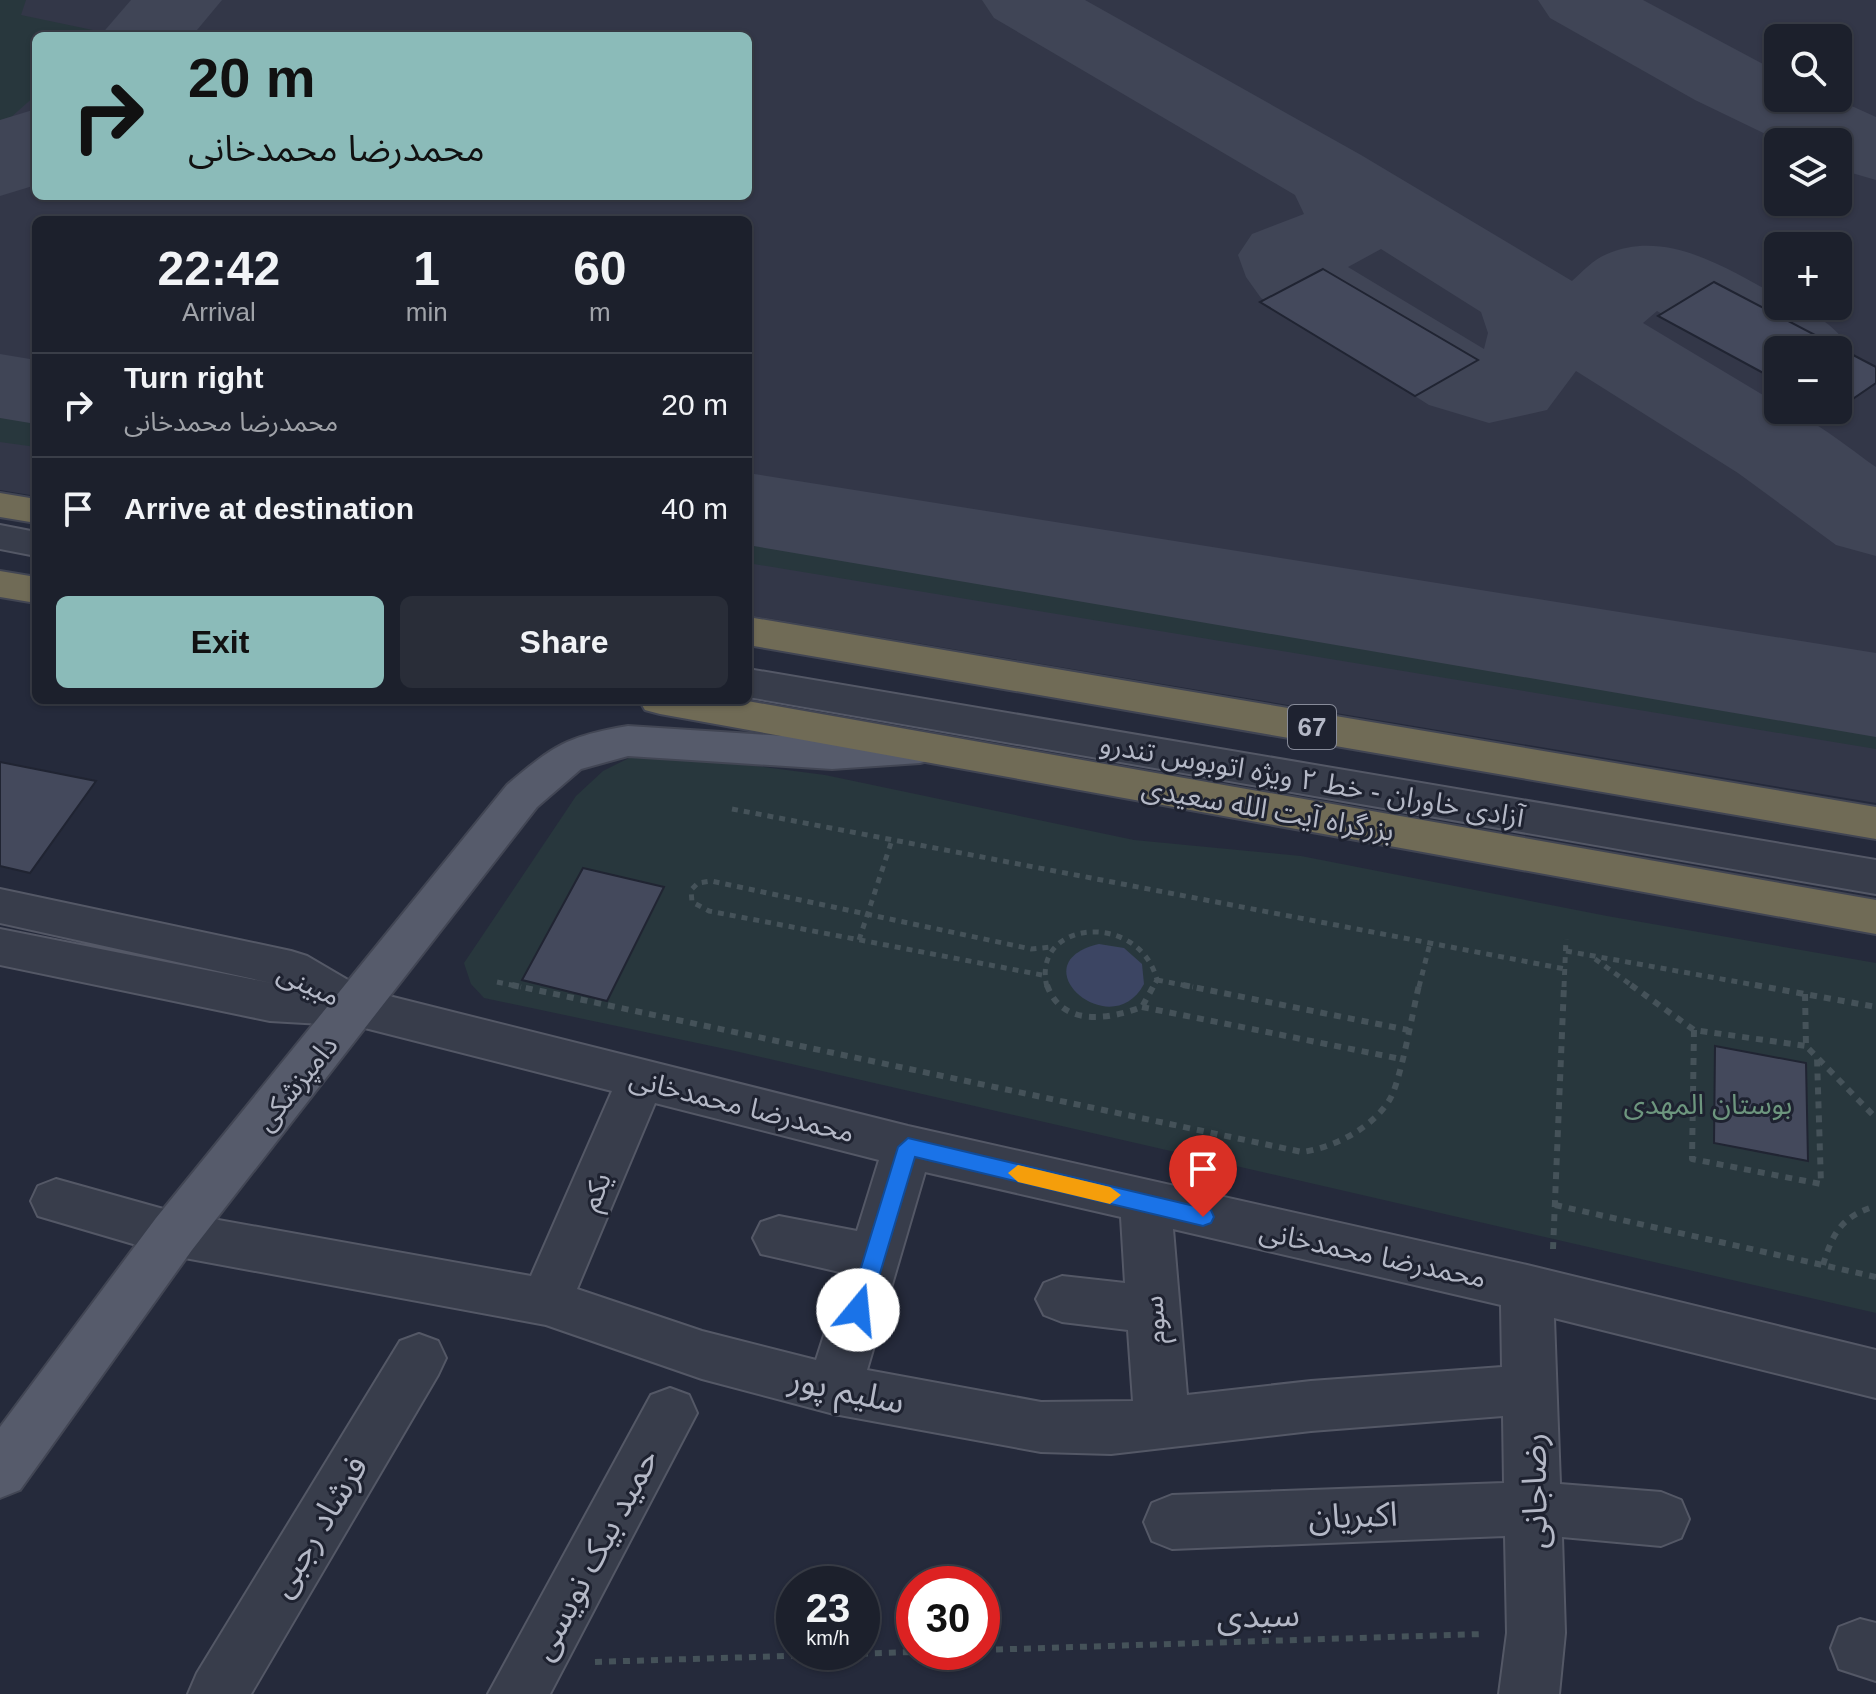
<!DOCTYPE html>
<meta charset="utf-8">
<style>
:root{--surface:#1c202c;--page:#292d38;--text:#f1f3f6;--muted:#a0a3a9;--line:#3a3e48;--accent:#8bbbb9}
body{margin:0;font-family:Helvetica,"Noto Sans Arabic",sans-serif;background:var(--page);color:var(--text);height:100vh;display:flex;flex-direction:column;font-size:30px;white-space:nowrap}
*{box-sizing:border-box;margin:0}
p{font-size:26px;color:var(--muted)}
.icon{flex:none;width:44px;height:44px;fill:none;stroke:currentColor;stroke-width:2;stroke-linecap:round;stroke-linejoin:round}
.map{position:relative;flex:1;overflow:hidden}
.sheet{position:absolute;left:32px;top:216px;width:720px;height:488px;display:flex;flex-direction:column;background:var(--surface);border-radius:12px;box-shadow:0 2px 6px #0004,0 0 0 2px var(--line)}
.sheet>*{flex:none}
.banner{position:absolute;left:32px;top:32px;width:720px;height:168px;border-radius:12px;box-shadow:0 2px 6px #0004,0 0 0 2px var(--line);background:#8bbbb9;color:#111;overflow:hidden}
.fabs{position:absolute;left:1764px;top:24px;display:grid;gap:16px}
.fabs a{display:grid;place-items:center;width:88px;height:88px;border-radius:12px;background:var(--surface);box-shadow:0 2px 6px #0004,0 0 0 2px var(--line);font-size:40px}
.speed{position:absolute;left:776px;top:1566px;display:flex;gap:16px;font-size:40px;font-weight:700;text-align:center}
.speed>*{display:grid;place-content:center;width:104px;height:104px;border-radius:50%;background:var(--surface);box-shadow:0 2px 6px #0004,0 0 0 2px var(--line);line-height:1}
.speed small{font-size:20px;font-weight:400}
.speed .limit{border:12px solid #d22;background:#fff;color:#111}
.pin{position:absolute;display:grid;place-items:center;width:68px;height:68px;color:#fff;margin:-82px -34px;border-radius:50% 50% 50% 0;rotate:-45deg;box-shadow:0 0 8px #0007}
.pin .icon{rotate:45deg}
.me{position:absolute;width:88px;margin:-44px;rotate:17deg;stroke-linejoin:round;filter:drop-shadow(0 0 6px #0008)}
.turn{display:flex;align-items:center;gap:28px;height:168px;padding:0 24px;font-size:36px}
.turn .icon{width:104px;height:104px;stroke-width:2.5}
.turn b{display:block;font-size:56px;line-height:68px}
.eta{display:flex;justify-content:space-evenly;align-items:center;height:136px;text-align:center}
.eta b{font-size:48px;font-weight:800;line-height:56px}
.action{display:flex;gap:16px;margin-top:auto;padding:16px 24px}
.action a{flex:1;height:92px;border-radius:12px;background:var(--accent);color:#111;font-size:32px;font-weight:800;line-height:92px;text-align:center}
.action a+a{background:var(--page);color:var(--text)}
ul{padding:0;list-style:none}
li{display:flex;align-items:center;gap:24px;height:104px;padding:0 24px;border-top:2px solid var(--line)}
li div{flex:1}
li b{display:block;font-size:30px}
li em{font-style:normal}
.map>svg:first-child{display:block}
.airport{fill:#333748;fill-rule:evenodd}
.green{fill:#28373d}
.water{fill:#3c4563}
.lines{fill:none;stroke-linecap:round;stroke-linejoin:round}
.taxiway{fill:#404556;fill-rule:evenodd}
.building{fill:#44495c;stroke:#202432;stroke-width:2}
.minor-casing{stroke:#545866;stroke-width:4}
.major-casing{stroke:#424654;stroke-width:4}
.highway-casing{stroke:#414553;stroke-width:4}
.path-far1{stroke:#455259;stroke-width:5;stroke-dasharray:6 6;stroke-linecap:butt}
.path{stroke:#455259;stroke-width:6;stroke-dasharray:7 7;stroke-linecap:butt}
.minor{fill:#383d4b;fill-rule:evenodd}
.major{fill:#565b6b;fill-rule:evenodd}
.highway{fill:#706b56;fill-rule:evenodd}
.route{fill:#1a73e8;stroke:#114b97;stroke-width:2}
.slow{fill:#f59e0b}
.labels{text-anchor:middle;stroke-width:6;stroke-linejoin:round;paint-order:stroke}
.shield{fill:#1e2230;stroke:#878b99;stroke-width:2}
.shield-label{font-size:26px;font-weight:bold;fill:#b4b8c6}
.street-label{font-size:28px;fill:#b4b8c6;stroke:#1e2230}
.park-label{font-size:28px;fill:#6d967e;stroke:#1e2230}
.near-street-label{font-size:34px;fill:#b4b8c6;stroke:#1e2230}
</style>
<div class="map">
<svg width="1876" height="1694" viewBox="0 0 1876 1694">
<rect width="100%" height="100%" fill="#252a3b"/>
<path class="airport" d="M0,0H1876V803L748,615V220H36V496L0,490ZM36,36H748V196H36ZM1778,38H1838V98H1778ZM1778,142H1838V202H1778ZM1778,246H1838V306H1778ZM1778,350H1838V410H1778Z"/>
<g class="green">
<polygon points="0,0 26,0 21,15 107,33 103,36 36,36 36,95 0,127"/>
<polygon points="0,404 36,410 36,447 0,442"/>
<polygon points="748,524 1876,705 1876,749 748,563"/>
<polygon points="633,756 697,758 825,775 1134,840 1301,856 1607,916 1876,963 1876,1313 735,1051 484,998 471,984 464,963 576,796 603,771"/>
</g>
<path class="water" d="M1099,944L1124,948L1142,964L1144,984C1111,1046 1017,963 1099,944Z"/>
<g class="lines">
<g class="taxiway">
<polygon points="131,0 222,0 192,36 100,36"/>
<path d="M982,0H1085L1361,155L1572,281C1582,272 1594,259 1607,254C1667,228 1727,269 1778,296V306C1810,306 1834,325 1852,350L1838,370V350H1778V375L1764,372L1657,311L1643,323L1778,404V410C1805,410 1852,451 1876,467V556L1836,545L1738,473L1576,371L1547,410L1489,423L1429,405L1261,298L1246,277L1238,255L1252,234L1304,214L1295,195L994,18ZM1381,249L1481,312L1488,333L1484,349L1348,267Z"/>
<polygon points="1538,0 1643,0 1778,72 1778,98 1834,98 1876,117 1876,180 1838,169 1838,142 1782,142 1695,100 1550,18"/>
<polygon points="36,109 36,185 0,196 0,120"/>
<polygon points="0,354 36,360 36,424 0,418"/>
<polygon points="748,473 1876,653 1876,737 748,545"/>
</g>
</g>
<g class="building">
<polygon points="1323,269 1478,360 1415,396 1260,302"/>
<polygon points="1714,282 1876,367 1876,383 1838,409 1838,350 1778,350 1778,381 1658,316"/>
<polygon points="0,762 96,781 30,873 0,866"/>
<polygon points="583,868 664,887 607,1001 522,980"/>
<polygon points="1715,1046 1806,1063 1808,1161 1714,1143"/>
</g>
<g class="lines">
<defs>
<g id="minor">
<polygon points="0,525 36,532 36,556 0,549"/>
<polygon points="748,669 1876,860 1876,894 748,697"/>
<path d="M0,889L291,951L307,956L365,990L908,1126L1527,1265L1876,1350V1398L1554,1318L1560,1484L1661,1492L1681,1500L1689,1519L1681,1538L1661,1546L1562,1537L1565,1633L1559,1694H1499L1507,1633L1505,1536L1172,1549L1152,1541L1144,1522L1152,1503L1172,1495L1504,1483L1503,1416L1311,1431L1111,1454L1041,1452L834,1414L702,1379L546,1325L174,1256L38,1216L31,1201L38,1186L56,1179L174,1212L531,1276L612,1091L357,1026L270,1021L0,965V929L276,984L0,923ZM655,1103L879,1160L857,1231L779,1216L761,1222L753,1238L761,1254L844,1273L816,1360L702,1331L577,1289ZM925,1172L1121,1217L1125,1283L1062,1276L1044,1283L1036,1299L1044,1315L1062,1322L1128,1330L1133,1401L1041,1402L867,1370ZM1173,1229L1501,1305L1502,1367L1311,1381L1187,1395Z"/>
<polygon points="419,1334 438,1341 446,1358 438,1375 251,1694 188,1694 197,1673 400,1341"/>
<polygon points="670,1388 689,1395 697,1413 550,1694 488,1694 651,1395"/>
<polygon points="1860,1619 1876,1623 1876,1681 1839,1669 1831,1648 1839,1627"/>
</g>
<path id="major" d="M628,726L832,739L920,733L935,737L941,748L935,759L920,763L832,769L628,756L581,769L537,807L192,1250L20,1490L0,1498V1427L156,1218L507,785C553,746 567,736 628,726Z"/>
<g id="highway">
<polygon points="0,493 36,499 36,523 0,517"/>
<polygon points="0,571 36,577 36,603 0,597"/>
<polygon points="748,617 1876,807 1876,839 748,645"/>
<polygon points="639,700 742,700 1876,900 1876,934 660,714 645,710"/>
</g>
</defs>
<use href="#minor" class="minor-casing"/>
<use href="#major" class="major-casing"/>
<use href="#highway" class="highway-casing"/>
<g class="path-far1">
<polyline points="732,809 1565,969"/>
<polyline points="859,940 892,840"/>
<polyline points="1566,951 1766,987"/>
<polyline points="1595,959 1634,987"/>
<polyline points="1042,975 709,911 692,902 691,890 698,883 711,881 1031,949 1052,947"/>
<polyline points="1157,980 1193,987"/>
<polyline points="497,982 521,987"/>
<path d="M1047,987C1030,920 1139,910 1157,980L1153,987"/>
<polyline points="1419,987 1430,943"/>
<polyline points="1564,987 1566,939"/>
</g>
<g class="path">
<path d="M512,985L1302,1152C1333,1148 1373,1128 1390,1099C1401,1080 1413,1010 1419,985"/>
<path d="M1047,985C1062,1028 1110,1019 1142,1007L1154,985"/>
<polyline points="1183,985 1408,1030"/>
<polyline points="1631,985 1694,1030 1806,1046"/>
<polyline points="1755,985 1876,1007"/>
<polyline points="1805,994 1806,1046 1876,1118"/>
<polyline points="1142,1007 1401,1059"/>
<polyline points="1694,1030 1692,1159 1821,1184 1817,1058"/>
<polyline points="1555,1205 1876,1277"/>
<polyline points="1553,1249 1564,985"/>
<path d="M1823,1265C1833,1232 1842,1216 1876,1206"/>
<polyline points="982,1650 1483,1634"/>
<polyline points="595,1662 914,1652"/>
</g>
<use href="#minor" class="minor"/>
<use href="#major" class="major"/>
<use href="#highway" class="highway"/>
</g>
<polygon class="route" points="908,1138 1203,1208 1211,1210 1214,1217 1211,1223 1203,1226 915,1157 869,1310 866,1317 858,1319 851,1317 848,1310 898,1147"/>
<polygon class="slow" points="1018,1165 1110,1187 1121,1195 1110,1204 1018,1182 1008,1173"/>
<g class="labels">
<rect class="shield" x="1288" y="705" width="48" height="44" rx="6"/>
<g class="shield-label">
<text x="1312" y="736">67</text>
</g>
<g class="street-label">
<text transform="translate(1312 780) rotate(10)" y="10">آزادی خاوران - خط ۲ ویژه اتوبوس تندرو</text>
<text transform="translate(1268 809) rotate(10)" y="10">بزرگراه آیت الله سعیدی</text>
<text transform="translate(309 984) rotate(25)" y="10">مبینی</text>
<text transform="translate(296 1083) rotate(-51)" y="10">دامپزشکی</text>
<text transform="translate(742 1105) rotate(14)" y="10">محمدرضا محمدخانی</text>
<text transform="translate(595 1191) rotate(-67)" y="10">یکم</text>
<text transform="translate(1373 1254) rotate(12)" y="10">محمدرضا محمدخانی</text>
<text transform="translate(1154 1320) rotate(-94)" y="10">سوم</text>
</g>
<g class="park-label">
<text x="1708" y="1114">بوستان المهدی</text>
</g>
<g class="near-street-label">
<text transform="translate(847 1390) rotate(12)" y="12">سلیم پور</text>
<text transform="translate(1534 1491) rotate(-91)" y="12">رضاجانی</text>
<text transform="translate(1353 1515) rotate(-2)" y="12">اکبریان</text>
<text transform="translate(318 1526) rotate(-59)" y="12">فرشاد رجبی</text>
<text transform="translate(594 1554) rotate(-62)" y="12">حمید بیک نویسی</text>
<text transform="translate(1258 1615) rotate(-2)" y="12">سیدی</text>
</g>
</g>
</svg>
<div class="fabs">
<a><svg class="icon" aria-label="search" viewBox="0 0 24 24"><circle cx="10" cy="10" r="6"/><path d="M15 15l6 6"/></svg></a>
<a><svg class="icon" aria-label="layers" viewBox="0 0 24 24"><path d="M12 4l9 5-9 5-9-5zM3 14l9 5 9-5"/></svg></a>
<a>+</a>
<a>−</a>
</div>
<div class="speed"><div>23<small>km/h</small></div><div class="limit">30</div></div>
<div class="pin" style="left:1203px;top:1217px;background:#d93025"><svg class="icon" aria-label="arrive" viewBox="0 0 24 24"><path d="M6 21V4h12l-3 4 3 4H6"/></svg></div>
<svg class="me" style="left:858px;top:1310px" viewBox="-20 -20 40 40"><circle r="19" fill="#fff"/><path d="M0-13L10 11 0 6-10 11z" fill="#1a73e8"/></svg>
<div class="banner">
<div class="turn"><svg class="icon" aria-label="right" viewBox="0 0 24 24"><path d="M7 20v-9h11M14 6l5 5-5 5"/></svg><div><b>20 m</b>محمدرضا محمدخانی</div></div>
</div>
<section class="sheet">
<div class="eta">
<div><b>22:42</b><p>Arrival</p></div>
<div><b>1</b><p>min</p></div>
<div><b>60</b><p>m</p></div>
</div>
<ul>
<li><svg class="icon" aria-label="right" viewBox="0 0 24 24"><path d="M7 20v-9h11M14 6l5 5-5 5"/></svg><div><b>Turn right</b><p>محمدرضا محمدخانی</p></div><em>20 m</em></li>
<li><svg class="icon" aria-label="arrive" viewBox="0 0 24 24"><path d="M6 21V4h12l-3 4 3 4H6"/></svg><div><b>Arrive at destination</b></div><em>40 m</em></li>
</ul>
<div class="action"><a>Exit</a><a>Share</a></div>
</section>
</div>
